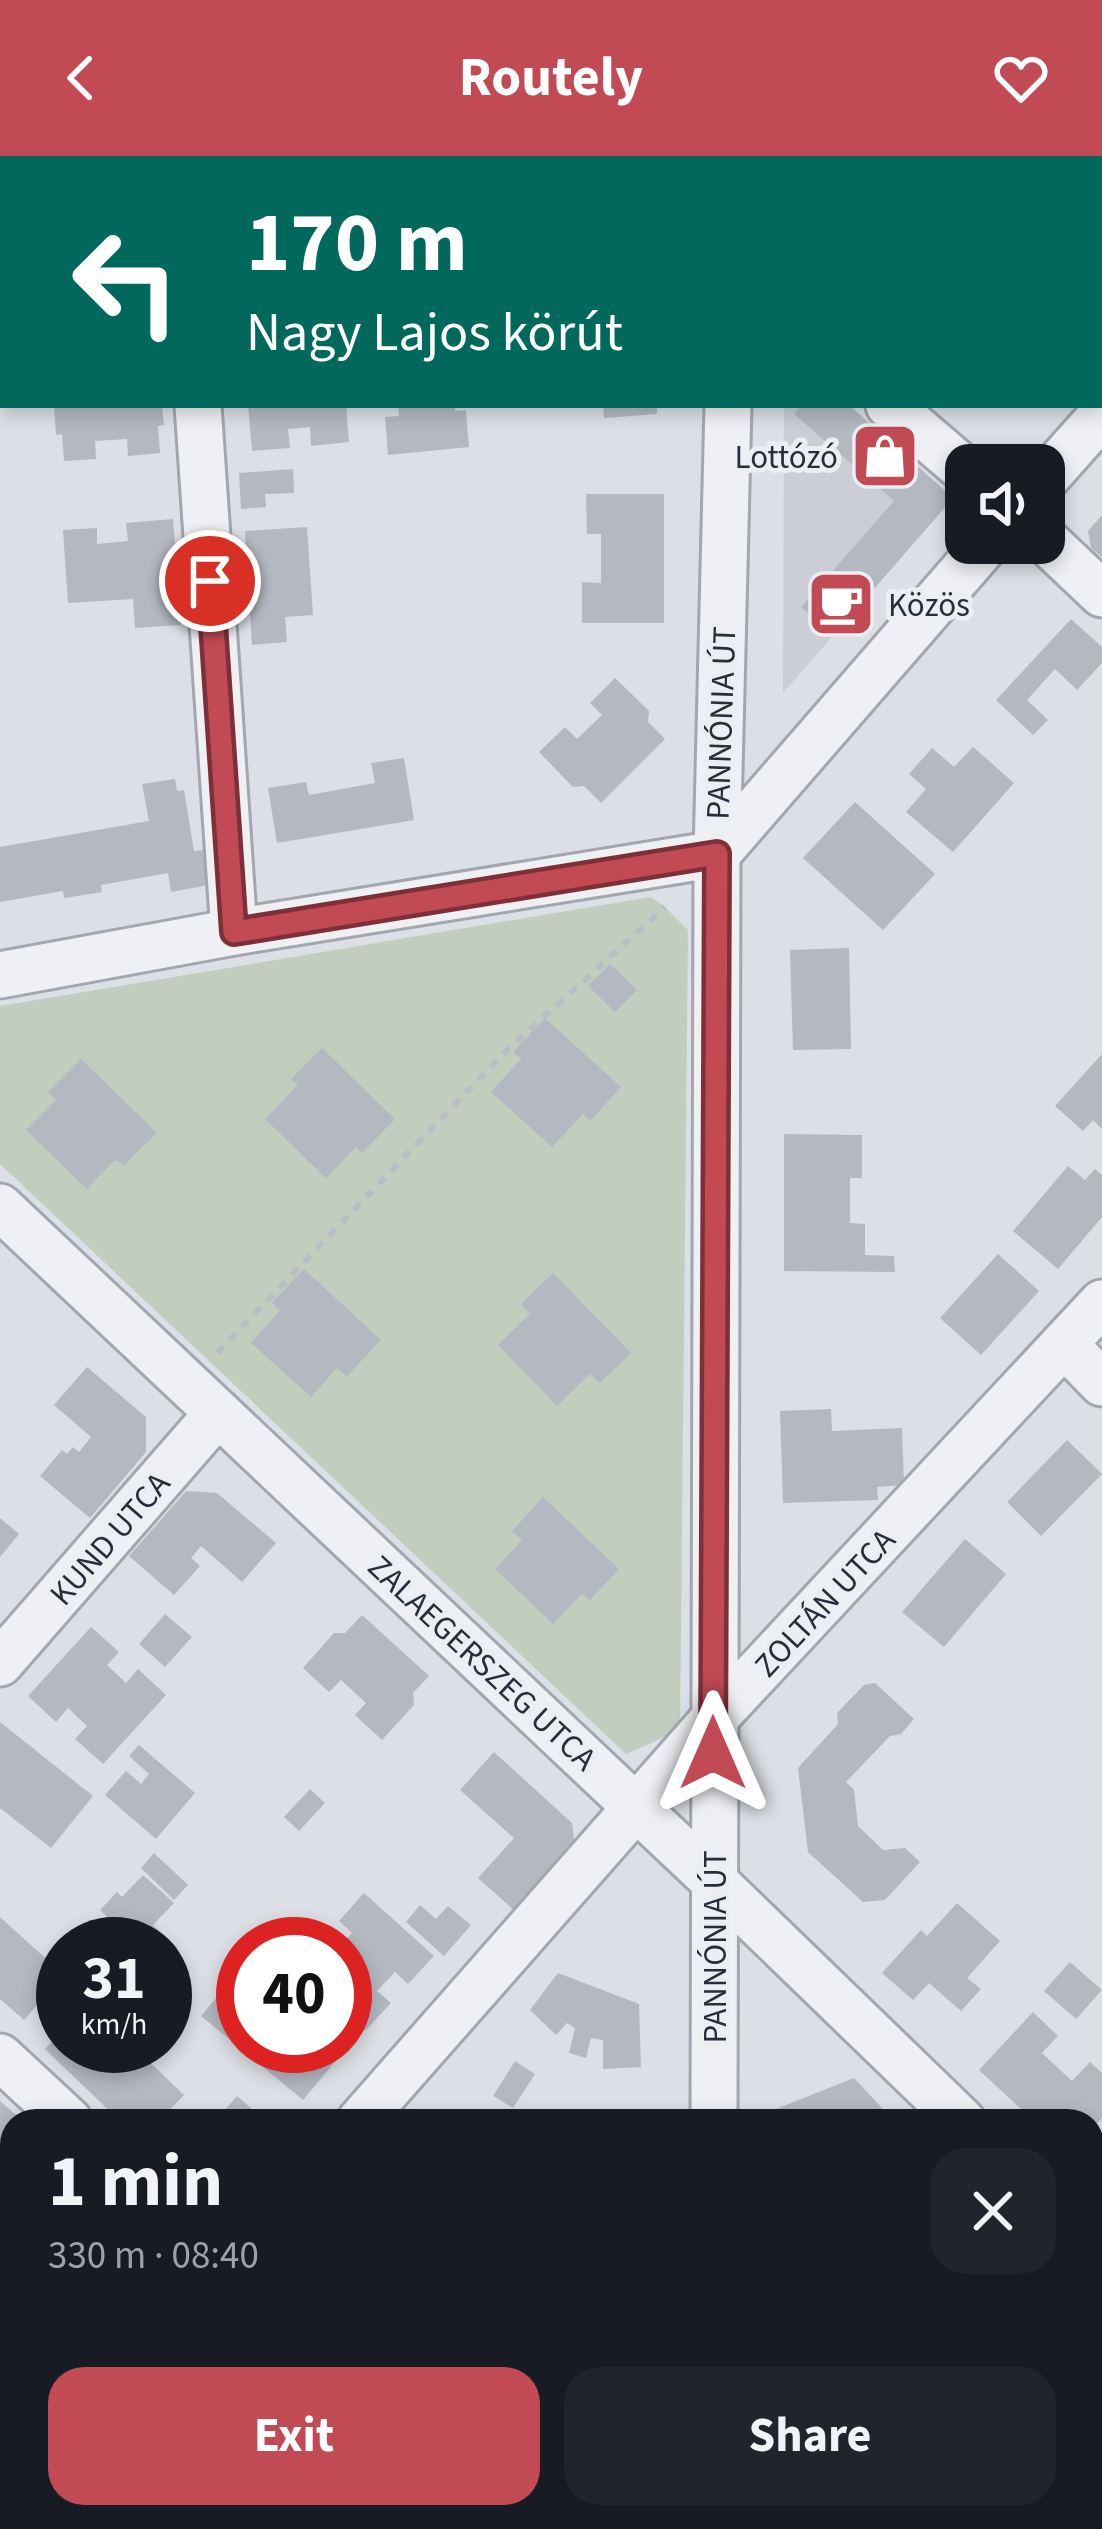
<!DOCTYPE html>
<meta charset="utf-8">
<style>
:root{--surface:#171b24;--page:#20242c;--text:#f1f3f6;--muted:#9ea1a6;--accent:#c14a54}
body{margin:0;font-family:"Source Sans 3",sans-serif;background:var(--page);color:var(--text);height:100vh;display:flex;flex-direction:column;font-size:45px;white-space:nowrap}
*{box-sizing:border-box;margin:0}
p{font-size:39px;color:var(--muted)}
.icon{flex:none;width:66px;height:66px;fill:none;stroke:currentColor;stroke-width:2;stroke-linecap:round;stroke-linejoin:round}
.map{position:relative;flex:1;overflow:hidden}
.side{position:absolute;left:0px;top:1953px;width:1104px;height:420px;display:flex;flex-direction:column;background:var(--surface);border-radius:36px 36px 0 0;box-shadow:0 6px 18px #0003}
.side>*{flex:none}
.top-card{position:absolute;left:0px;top:0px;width:1104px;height:252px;box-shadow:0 6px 18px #0003;background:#00695c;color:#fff;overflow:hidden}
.fabs{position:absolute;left:945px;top:288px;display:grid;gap:24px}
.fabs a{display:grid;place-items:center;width:120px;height:120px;border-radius:24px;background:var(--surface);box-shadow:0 6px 18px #0003;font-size:60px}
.speed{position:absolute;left:36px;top:1761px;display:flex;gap:24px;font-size:60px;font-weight:700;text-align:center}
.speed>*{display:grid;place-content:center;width:156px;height:156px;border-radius:50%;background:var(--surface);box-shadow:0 6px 18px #0003;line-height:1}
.speed small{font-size:30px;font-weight:400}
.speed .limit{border:18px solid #d22;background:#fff;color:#111}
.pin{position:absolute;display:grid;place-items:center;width:102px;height:102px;color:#fff;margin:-51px;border:6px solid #fff;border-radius:50%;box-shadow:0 3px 12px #0007}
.me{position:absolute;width:132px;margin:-66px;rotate:0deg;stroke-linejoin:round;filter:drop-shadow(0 0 9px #0008)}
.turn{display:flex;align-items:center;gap:42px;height:252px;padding:0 48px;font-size:54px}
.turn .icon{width:156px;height:156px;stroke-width:2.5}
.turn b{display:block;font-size:84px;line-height:102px}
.round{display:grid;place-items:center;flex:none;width:126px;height:126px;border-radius:36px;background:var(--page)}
.summary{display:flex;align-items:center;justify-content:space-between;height:204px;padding:0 48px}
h1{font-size:72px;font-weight:700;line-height:90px}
.cta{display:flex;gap:24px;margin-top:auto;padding:24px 48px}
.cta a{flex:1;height:138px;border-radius:36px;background:var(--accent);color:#fff;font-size:48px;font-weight:700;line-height:138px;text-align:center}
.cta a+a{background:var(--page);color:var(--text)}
header{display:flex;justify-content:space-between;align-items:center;height:156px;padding:0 48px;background:var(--accent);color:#fff;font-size:54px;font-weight:700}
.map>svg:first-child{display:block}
.built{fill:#cbced6}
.green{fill:#c1cebe}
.building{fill:#b4b8c1}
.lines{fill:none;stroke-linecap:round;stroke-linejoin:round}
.minor-casing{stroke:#a2a6ae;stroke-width:51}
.path{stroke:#bbbdc4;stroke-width:6;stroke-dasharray:9 9;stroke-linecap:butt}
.minor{stroke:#eff0f4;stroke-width:45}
.route-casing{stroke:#7d3037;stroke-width:30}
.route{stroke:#c14a54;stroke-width:21}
.labels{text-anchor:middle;stroke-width:10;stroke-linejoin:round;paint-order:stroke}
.poi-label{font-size:33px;fill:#272d3a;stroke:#ebeef3;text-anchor:end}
.street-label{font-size:33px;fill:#272d3a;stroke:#ebeef3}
</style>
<header><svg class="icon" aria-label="back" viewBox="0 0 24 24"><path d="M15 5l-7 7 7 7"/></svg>Routely<svg class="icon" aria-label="heart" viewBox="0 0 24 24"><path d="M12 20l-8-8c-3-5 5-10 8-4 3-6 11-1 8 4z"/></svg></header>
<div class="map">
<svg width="1102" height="2373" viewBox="0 0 1102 2373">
<rect width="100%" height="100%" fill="#dcdfe5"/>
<g class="built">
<polygon points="784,249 849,249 953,342 783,537"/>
<polygon points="0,2129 12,2140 12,2278 0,2294"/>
</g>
<g class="green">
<polygon points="651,741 665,751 688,774 680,1574 626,1598 0,1008 0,850"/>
<polygon points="240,2361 662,2361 662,2373 234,2373 231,2371"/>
</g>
<g class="building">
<polygon points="54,249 162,249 164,269 158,270 160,297 128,300 127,283 95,285 96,303 64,305 62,278 56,279"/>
<polygon points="248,249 346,249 349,286 311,290 310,271 288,273 290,292 252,295"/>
<polygon points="398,249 455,249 455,255 466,254 469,291 388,299 385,261 399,260"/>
<polygon points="603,249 657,249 657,258 604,262"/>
<polygon points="802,249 849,249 953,342 833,480 801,451 894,345 794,258"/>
<polygon points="293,313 294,337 265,338 266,351 241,353 239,317"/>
<polygon points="586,338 664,338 664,467 582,467 582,426 601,427 601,378 587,378"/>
<polygon points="1102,359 1102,401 1091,392 1088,375"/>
<polygon points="173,363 181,469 135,472 133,443 68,447 63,374 97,372 97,388 128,385 126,367"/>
<polygon points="307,371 313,459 285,461 287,486 252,489 245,375"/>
<polygon points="1071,463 1102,491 1102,507 1077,534 1055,513 1027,544 1048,564 1033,579 996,544"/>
<polygon points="615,522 649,555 648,566 665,583 601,647 584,630 573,631 539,596 565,571 577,583 602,559 590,547"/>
<polygon points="973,591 1014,627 953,696 906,656 926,633 909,618 932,592 954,611"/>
<polygon points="404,602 414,664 277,687 268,632 306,626 309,639 375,627 371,607"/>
<polygon points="175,623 177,635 184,634 194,695 203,694 209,729 171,736 168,717 101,729 102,736 64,742 63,735 0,746 0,691 149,665 142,628"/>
<polygon points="855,646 935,718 883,774 803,702"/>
<polygon points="849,792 851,893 793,894 790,794"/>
<polygon points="610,808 637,834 615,856 588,830"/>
<polygon points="545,862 621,931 590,965 583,958 552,991 491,936 521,903 513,896"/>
<polygon points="322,892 395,963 362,997 356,991 326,1022 265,963 298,929 291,923"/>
<polygon points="1102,898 1102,973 1093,964 1083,975 1055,950"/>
<polygon points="81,903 157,977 124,1009 115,1004 87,1033 26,974 56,944 48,936"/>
<polygon points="784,978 862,979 862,1022 850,1022 850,1067 865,1068 865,1099 894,1100 895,1116 784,1115"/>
<polygon points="1068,1010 1085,1024 1095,1013 1102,1019 1102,1061 1058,1113 1013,1075"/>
<polygon points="998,1098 1039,1135 981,1199 940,1162"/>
<polygon points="304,1113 381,1184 347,1220 337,1212 311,1241 251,1187 280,1154 272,1147"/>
<polygon points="553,1117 631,1197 600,1227 590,1218 557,1250 498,1189 530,1158 521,1148"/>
<polygon points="87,1211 146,1261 146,1296 90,1362 40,1320 62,1294 67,1298 73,1291 79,1296 91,1281 54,1249"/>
<polygon points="831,1253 832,1275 902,1272 904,1329 877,1331 878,1344 783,1347 780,1255"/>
<polygon points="1067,1284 1102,1318 1041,1380 1007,1346"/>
<polygon points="186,1335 217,1337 276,1387 242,1426 201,1390 191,1402 200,1410 174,1439 129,1400"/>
<polygon points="543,1341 619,1413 590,1444 582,1438 553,1468 495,1413 522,1384 512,1375"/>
<polygon points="0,1362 19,1378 0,1401"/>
<polygon points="965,1383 1006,1418 944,1491 902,1456"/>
<polygon points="165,1458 192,1481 165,1511 139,1488"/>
<polygon points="362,1459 429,1520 413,1537 414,1549 382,1584 355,1559 366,1547 341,1524 329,1536 303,1512 334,1477 345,1477"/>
<polygon points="91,1471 119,1496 107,1509 126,1527 138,1513 166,1539 103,1608 75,1583 87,1570 68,1552 56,1566 28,1540"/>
<polygon points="875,1527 914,1563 901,1578 890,1580 846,1626 854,1634 858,1670 883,1694 905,1692 920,1706 885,1744 863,1746 808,1696 798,1612 838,1568 837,1557 864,1529"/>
<polygon points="0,1566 93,1640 51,1692 0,1652"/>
<polygon points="139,1589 195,1637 156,1683 105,1639 126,1615 141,1628 149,1618 129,1600"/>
<polygon points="494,1596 572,1667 575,1692 516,1756 478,1722 514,1682 460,1634"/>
<polygon points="310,1633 325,1647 299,1675 284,1661"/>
<polygon points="154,1697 188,1729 174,1744 141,1712"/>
<polygon points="143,1719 174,1747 153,1769 178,1792 165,1807 165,1788 136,1788 100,1754 117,1736 122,1741"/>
<polygon points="364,1737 434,1800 408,1828 395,1816 377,1835 391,1847 365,1875 345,1857 345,1788 342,1788 352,1777 339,1765"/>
<polygon points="957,1747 1000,1785 967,1822 981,1833 961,1855 929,1827 913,1844 882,1817 921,1774 927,1780"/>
<polygon points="420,1749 436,1763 448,1750 471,1769 444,1800 406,1766"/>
<polygon points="0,1761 63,1818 24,1864 0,1843"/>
<polygon points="1070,1806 1102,1834 1076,1863 1044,1835"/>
<polygon points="238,1816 243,1820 243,1890 328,1890 340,1900 303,1944 201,1860"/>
<polygon points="558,1817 639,1848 641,1911 603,1913 603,1884 591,1882 586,1902 569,1897 575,1872 567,1867 556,1879 530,1854"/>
<polygon points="1033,1856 1058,1880 1042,1897 1072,1925 1090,1906 1102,1917 1102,1962 1092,1973 1092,1965 1034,1965 979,1914"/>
<polygon points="63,1874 63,1890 133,1890 184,1939 159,1965 120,1965 45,1893"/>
<polygon points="515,1905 535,1918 513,1952 493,1940"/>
<polygon points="854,1922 894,1965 775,1965 776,1953"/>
<polygon points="237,1940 266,1965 215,1965"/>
<polygon points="0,1945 23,1965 12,1965 12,2078 0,2092"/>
<polygon points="1092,2162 1102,2171 1100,2250 1092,2243"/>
<polygon points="862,2361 928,2361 918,2373 852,2373"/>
</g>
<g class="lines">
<defs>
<g id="minor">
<polyline points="183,0 183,3"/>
<polyline points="733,3 733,0"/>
<polyline points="1101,90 1102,90"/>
<polyline points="0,173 3,172"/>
<polyline points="198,249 234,776"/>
<polyline points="889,249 966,315"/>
<polyline points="1044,324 1102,259"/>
<polyline points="1044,383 1102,438"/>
<polyline points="717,698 987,387"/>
<polyline points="0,819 234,776 717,698"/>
<polyline points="0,1051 714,1725 962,1965"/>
<polyline points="1064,1188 1102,1227"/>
<polyline points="0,1507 218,1257"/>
<polyline points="0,1901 69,1965"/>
<polyline points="360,1965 713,1564 1102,1147"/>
<polyline points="714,1965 717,698 728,249"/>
<polyline points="1092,2027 1102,2016"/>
<polyline points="1092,2090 1102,2100"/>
<polyline points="35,2361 48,2373"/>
<polyline points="182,2361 196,2373"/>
<polyline points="713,2373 713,2361"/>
<polyline points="784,2373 795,2361"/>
</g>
</defs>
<use href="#minor" class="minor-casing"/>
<polyline class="path" points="217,1197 504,897 665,751"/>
<use href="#minor" class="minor"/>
</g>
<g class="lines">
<defs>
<polyline id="route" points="210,425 234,776 717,698 713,1597"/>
</defs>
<use href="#route" class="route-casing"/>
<use href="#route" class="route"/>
</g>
<defs>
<symbol id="shop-square" viewBox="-11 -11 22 22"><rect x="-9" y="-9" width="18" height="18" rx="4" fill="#c14a54" stroke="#ebeef3"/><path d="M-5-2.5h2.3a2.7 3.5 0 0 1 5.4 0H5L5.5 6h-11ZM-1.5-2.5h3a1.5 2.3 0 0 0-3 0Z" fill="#fff"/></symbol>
<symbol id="cafe-square" viewBox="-11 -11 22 22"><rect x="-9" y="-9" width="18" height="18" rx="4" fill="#c14a54" stroke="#ebeef3"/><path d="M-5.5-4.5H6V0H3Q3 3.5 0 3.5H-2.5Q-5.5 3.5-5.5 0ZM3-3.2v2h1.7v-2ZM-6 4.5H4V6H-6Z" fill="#fff"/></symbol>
</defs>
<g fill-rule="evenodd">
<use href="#shop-square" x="847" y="262" width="76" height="76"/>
<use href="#cafe-square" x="803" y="410" width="76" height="76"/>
</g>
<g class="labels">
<g class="poi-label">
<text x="838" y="312">Lottózó</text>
<text x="888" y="460" text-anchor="start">Közös</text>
</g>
<g class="street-label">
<text transform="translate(720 567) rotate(-88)" y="12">PANNÓNIA ÚT</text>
<text transform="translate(109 1382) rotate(-49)" y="12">KUND UTCA</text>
<text transform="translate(824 1446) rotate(-47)" y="12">ZOLTÁN UTCA</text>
<text transform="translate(483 1506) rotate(43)" y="12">ZALAEGERSZEG UTCA</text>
<text transform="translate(714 1791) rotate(-90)" y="12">PANNÓNIA ÚT</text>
</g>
</g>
</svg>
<div class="fabs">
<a><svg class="icon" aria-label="sound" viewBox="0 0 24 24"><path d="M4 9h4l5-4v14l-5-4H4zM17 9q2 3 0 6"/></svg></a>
</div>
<div class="speed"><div>31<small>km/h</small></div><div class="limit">40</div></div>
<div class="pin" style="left:210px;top:425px;background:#d93025"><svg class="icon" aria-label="arrive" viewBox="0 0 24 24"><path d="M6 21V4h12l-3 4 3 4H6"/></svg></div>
<svg class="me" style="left:713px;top:1597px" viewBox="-20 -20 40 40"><path d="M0-17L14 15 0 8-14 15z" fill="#c14a54" stroke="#fff" stroke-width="4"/></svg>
<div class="top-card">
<div class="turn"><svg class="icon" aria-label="left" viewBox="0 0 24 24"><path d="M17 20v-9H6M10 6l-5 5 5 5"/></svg><div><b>170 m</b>Nagy Lajos körút</div></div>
</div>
<section class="side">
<div class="summary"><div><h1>1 min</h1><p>330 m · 08:40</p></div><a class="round"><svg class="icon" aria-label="close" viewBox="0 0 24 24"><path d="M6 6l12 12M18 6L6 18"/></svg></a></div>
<div class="cta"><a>Exit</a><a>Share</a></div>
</section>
</div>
